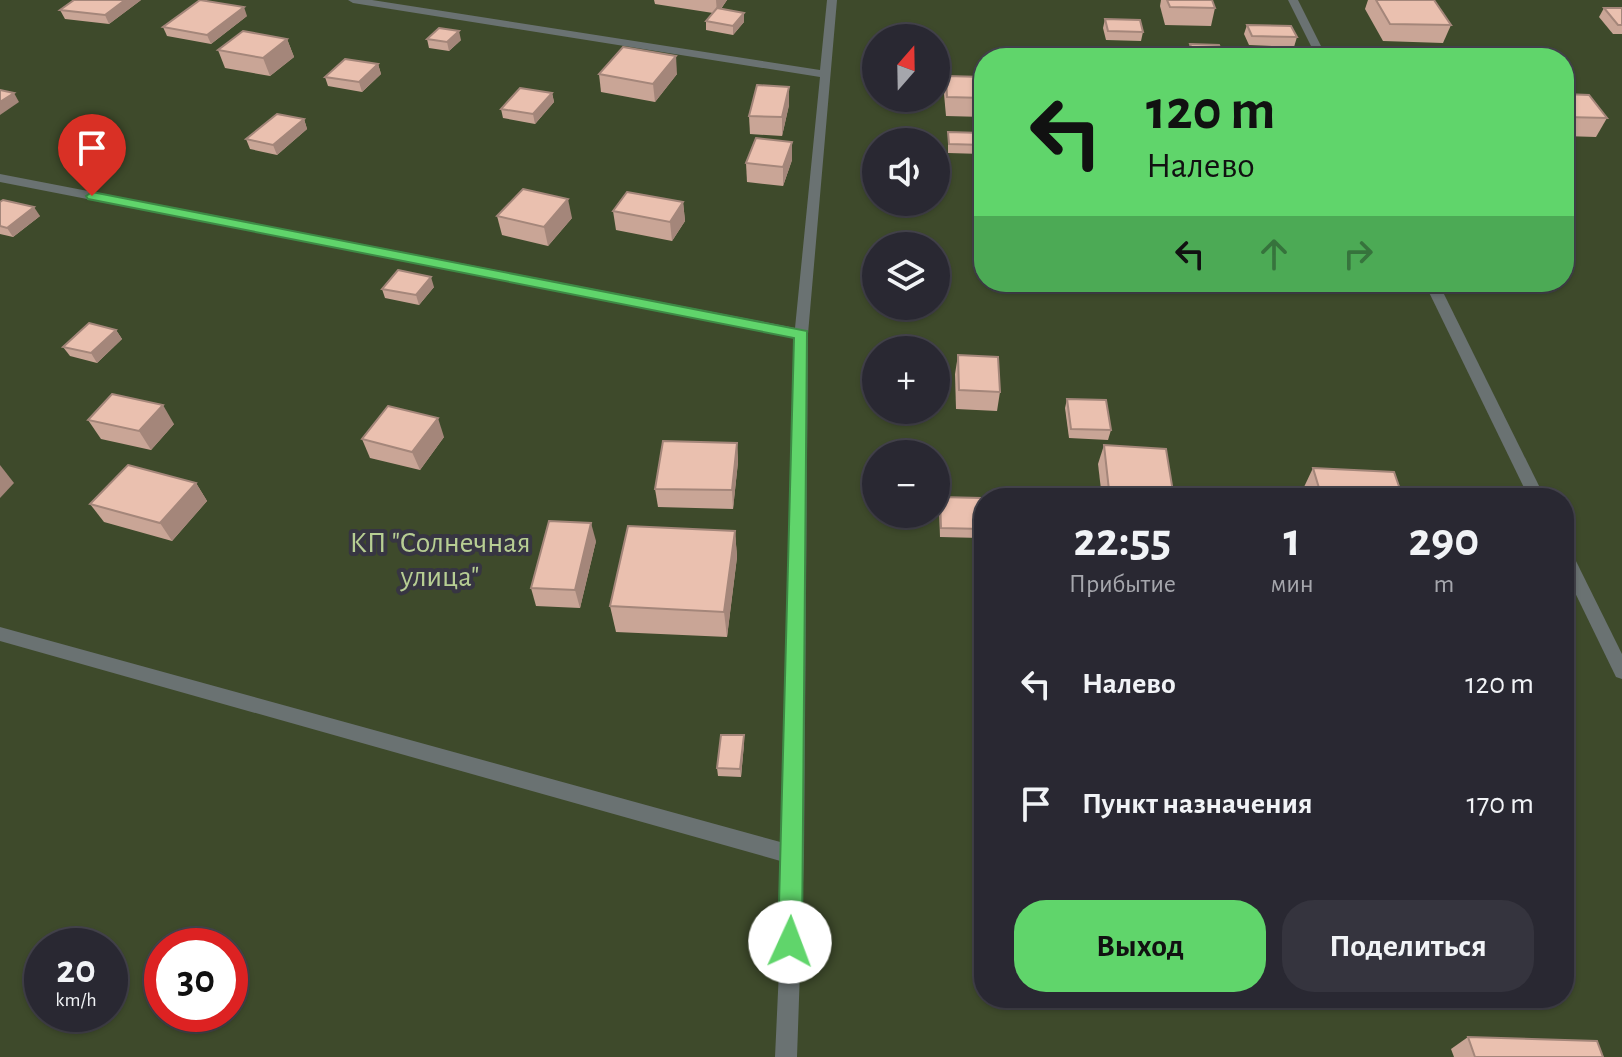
<!DOCTYPE html>
<html lang="ru">
<meta charset="utf-8">
<style>
:root{--surface:#292832;--page:#35343e;--text:#f1f3f6;--muted:#a5a6ac;--line:#45444d;--accent:#60d56b}
body{margin:0;font-family:"Alegreya Sans",sans-serif;background:var(--page);color:var(--text);height:100vh;display:flex;flex-direction:column;font-size:30px;white-space:nowrap}
*{box-sizing:border-box;margin:0}
p{font-size:26px;color:var(--muted)}
.icon{flex:none;width:44px;height:44px;fill:none;stroke:currentColor;stroke-width:2;stroke-linecap:round;stroke-linejoin:round}
.map{position:relative;flex:1;overflow:hidden}
.sheet{position:absolute;left:974px;top:488px;width:600px;height:520px;display:flex;flex-direction:column;background:var(--surface);border-radius:32px;box-shadow:0 2px 6px #0004,0 0 0 2px var(--line)}
.sheet>*{flex:none}
.top-card{position:absolute;left:974px;top:48px;width:600px;height:244px;border-radius:32px;box-shadow:0 2px 6px #0004,0 0 0 2px var(--line);background:#60d56b;color:#111;overflow:hidden}
.needle{width:52px;rotate:20deg}
.controls{position:absolute;left:862px;top:24px;display:grid;gap:16px}
.controls a{display:grid;place-items:center;width:88px;height:88px;border-radius:50%;background:var(--surface);box-shadow:0 2px 6px #0004,0 0 0 2px var(--line);font-size:40px}
.speed{position:absolute;left:24px;top:928px;display:flex;gap:16px;font-size:40px;font-weight:700;text-align:center}
.speed>*{display:grid;place-content:center;width:104px;height:104px;border-radius:50%;background:var(--surface);box-shadow:0 2px 6px #0004,0 0 0 2px var(--line);line-height:1}
.speed small{font-size:20px;font-weight:400}
.speed .limit{border:12px solid #d22;background:#fff;color:#111}
.pin{position:absolute;display:grid;place-items:center;width:68px;height:68px;color:#fff;margin:-82px -34px;border-radius:50% 50% 50% 0;rotate:-45deg;box-shadow:0 0 8px #0007}
.pin .icon{rotate:45deg}
.me{position:absolute;width:88px;margin:-44px;rotate:2deg;stroke-linejoin:round;filter:drop-shadow(0 0 6px #0008)}
.turn{display:flex;align-items:center;gap:28px;height:168px;padding:0 40px;font-size:36px}
.turn .icon{width:104px;height:104px;stroke-width:2.5}
.turn b{display:block;font-size:56px;line-height:68px}
.lanes{display:flex;align-items:center;height:76px;padding:0 40px;background:#0003;justify-content:center;gap:40px;direction:ltr}
.lanes .off{opacity:.35}
.eta{display:flex;justify-content:space-evenly;align-items:center;height:136px;text-align:center}
.eta b{font-size:48px;font-weight:700;line-height:56px}
.action{display:flex;gap:16px;margin-top:auto;padding:16px 40px}
.action a{flex:1;height:92px;border-radius:32px;background:var(--accent);color:#111;font-size:32px;font-weight:700;line-height:92px;text-align:center}
.action a+a{background:var(--page);color:var(--text)}
ul{padding:0;list-style:none}
li{display:flex;align-items:center;gap:24px;height:120px;padding:0 40px}
li div{flex:1}
li b{display:block;font-size:30px}
li em{font-style:normal}
.map>svg:first-child{display:block}
.green{fill:#3e4a2b;fill-rule:evenodd}
.lines{fill:none;stroke-linecap:round;stroke-linejoin:round}
.minor{fill:#6a7272;fill-rule:evenodd}
.wall{fill:#c9a596}
.shaded-wall{fill:#a4867a}
.building{fill:#eac0af;stroke:#a4867a;stroke-width:2}
.route{fill:#60d56b;stroke:#3e8a46;stroke-width:2}
.labels{text-anchor:middle;stroke-width:8;stroke-linejoin:round;paint-order:stroke}
.park-label{font-size:30px;fill:#b7ce93;stroke:#373542}
</style>
<div class="map">
<svg width="1622" height="1057" viewBox="0 0 1622 1057">
<rect width="100%" height="100%" fill="#373542"/>
<path class="green" d="M0,0H1622V1057H0ZM876,38H936V98H876ZM984,58H1564V282H984ZM876,142H936V202H876ZM876,246H936V306H876ZM876,350H936V410H876ZM876,454H936V514H876ZM984,498H1564V998H984ZM42,946H110V1014H42ZM162,946H230V1014H162Z"/>
<g class="lines">
<g class="minor">
<polygon points="348,0 372,0 820,70 827,0 837,0 808,334 804,855 797,1057 775,1057 784,862 0,641 0,627 784,843 794,337 0,182 0,174 795,328 820,77 353,3"/>
<polygon points="1288,0 1298,0 1327,58 1317,58"/>
<polygon points="1424,282 1438,282 1545,498 1529,498"/>
<polygon points="1564,547 1570,549 1622,654 1622,679 1616,677 1564,570"/>
</g>
</g>
<g class="wall">
<polygon points="141,0 109,24 65,19 60,10"/>
<polygon points="654,0 727,0 721,9 744,22 733,35 706,30 706,21 713,13 655,4"/>
<polygon points="1161,0 1212,0 1215,8 1211,26 1165,25 1160,6"/>
<polygon points="1368,0 1434,0 1451,25 1443,43 1383,41 1365,9"/>
<polygon points="1604,8 1622,8 1622,34 1613,34 1599,17"/>
<polygon points="247,16 211,44 167,36 163,27"/>
<polygon points="1105,19 1143,32 1141,41 1106,40 1103,28"/>
<polygon points="1247,25 1297,37 1294,47 1249,45 1244,34"/>
<polygon points="287,39 294,57 270,76 225,68 218,50"/>
<polygon points="427,39 461,40 449,51 429,48"/>
<polygon points="1190,44 1224,58 1189,58 1188,54"/>
<polygon points="378,64 381,74 362,92 328,86 325,77"/>
<polygon points="599,74 677,74 655,102 601,92"/>
<polygon points="946,76 984,77 984,117 946,116 944,94"/>
<polygon points="789,87 789,105 782,136 750,134 749,116"/>
<polygon points="552,93 554,102 535,124 503,118 501,109"/>
<polygon points="1564,94 1607,118 1596,137 1564,136"/>
<polygon points="304,119 307,129 277,155 250,149 246,139"/>
<polygon points="948,132 983,145 982,154 948,153"/>
<polygon points="792,142 792,160 783,186 747,182 746,163"/>
<polygon points="0,202 40,216 13,237 0,234"/>
<polygon points="683,202 685,221 672,241 616,230 613,211"/>
<polygon points="497,216 572,218 548,246 502,235"/>
<polygon points="434,287 419,305 385,298 382,289"/>
<polygon points="116,330 122,339 97,363 70,356 63,347"/>
<polygon points="958,355 1000,392 997,411 956,409 955,374"/>
<polygon points="1067,399 1111,430 1108,440 1069,438 1065,408"/>
<polygon points="88,420 174,424 151,450 101,439"/>
<polygon points="444,437 420,470 370,458 362,439"/>
<polygon points="737,443 738,462 733,509 658,507 655,489"/>
<polygon points="1104,445 1174,498 1102,498 1098,464"/>
<polygon points="1313,468 1403,498 1307,498 1304,487"/>
<polygon points="196,483 207,501 172,541 104,522 90,504"/>
<polygon points="940,497 983,529 981,538 940,537 939,506"/>
<polygon points="735,531 737,557 727,637 616,632 610,606"/>
<polygon points="596,541 580,608 536,606 531,588"/>
<polygon points="744,744 741,777 718,776 717,768"/>
<polygon points="1468,1037 1603,1057 1454,1057 1451,1049"/>
</g>
<g class="shaded-wall">
<polygon points="125,0 141,0 109,24 105,15"/>
<polygon points="716,0 727,0 717,14"/>
<polygon points="244,7 247,16 211,44 207,35"/>
<polygon points="744,13 744,22 733,35 733,26"/>
<polygon points="459,31 461,40 449,51 447,42"/>
<polygon points="287,39 294,57 270,76 263,58"/>
<polygon points="676,56 677,74 655,102 653,84"/>
<polygon points="378,64 381,74 362,92 359,82"/>
<polygon points="789,87 789,105 782,136 782,117"/>
<polygon points="14,93 19,102 0,115 0,102"/>
<polygon points="552,93 554,102 535,124 533,114"/>
<polygon points="304,119 307,129 277,155 273,145"/>
<polygon points="792,142 792,160 783,186 783,167"/>
<polygon points="568,199 572,218 548,246 544,227"/>
<polygon points="683,202 685,221 672,241 670,222"/>
<polygon points="34,207 40,216 13,237 7,228"/>
<polygon points="431,277 434,287 419,305 416,295"/>
<polygon points="116,330 122,339 97,363 91,353"/>
<polygon points="163,405 174,424 151,450 139,431"/>
<polygon points="438,418 444,437 420,470 412,452"/>
<polygon points="737,443 738,462 733,509 732,490"/>
<polygon points="0,465 14,483 0,498"/>
<polygon points="196,483 207,501 172,541 160,523"/>
<polygon points="591,523 596,541 580,608 575,590"/>
<polygon points="735,531 737,557 727,637 724,612"/>
<polygon points="744,735 744,744 741,777 740,769"/>
</g>
<g class="building">
<polygon points="74,0 125,0 105,15 60,10"/>
<polygon points="200,0 244,7 207,35 163,27"/>
<polygon points="1167,0 1212,0 1215,8 1170,7"/>
<polygon points="1376,0 1434,0 1451,25 1390,24"/>
<polygon points="717,8 744,13 733,26 706,21"/>
<polygon points="1604,8 1622,8 1622,25 1618,25"/>
<polygon points="1105,19 1140,20 1143,32 1108,31"/>
<polygon points="1247,25 1291,26 1297,37 1252,36"/>
<polygon points="439,28 459,31 447,42 427,39"/>
<polygon points="243,31 287,39 263,58 218,50"/>
<polygon points="1190,44 1219,45 1224,58 1195,58"/>
<polygon points="623,47 676,56 653,84 599,74"/>
<polygon points="1404,52 1445,53 1448,58 1407,58"/>
<polygon points="345,59 378,64 359,82 325,77"/>
<polygon points="946,76 984,77 984,98 947,97"/>
<polygon points="757,85 789,87 782,117 749,116"/>
<polygon points="520,88 552,93 533,114 501,109"/>
<polygon points="0,90 14,93 0,102"/>
<polygon points="1564,94 1589,95 1607,118 1566,117 1564,114"/>
<polygon points="277,114 304,119 273,145 246,139"/>
<polygon points="948,132 982,133 983,145 949,144"/>
<polygon points="756,138 792,142 783,167 746,163"/>
<polygon points="523,189 568,199 544,227 497,216"/>
<polygon points="627,192 683,202 670,222 613,211"/>
<polygon points="3,200 34,207 7,228 0,226 0,202"/>
<polygon points="398,270 431,277 416,295 382,289"/>
<polygon points="89,323 116,330 91,353 63,347"/>
<polygon points="958,355 998,357 1000,392 959,390"/>
<polygon points="112,394 163,405 139,431 88,420"/>
<polygon points="1067,399 1106,400 1111,430 1071,429"/>
<polygon points="388,406 438,418 412,452 362,439"/>
<polygon points="663,441 737,443 732,490 655,489"/>
<polygon points="1104,445 1166,449 1174,498 1130,498 1130,492 1109,490"/>
<polygon points="128,465 196,483 160,523 90,504"/>
<polygon points="1313,468 1394,472 1403,498 1322,498"/>
<polygon points="940,497 981,498 983,529 941,528"/>
<polygon points="549,521 591,523 575,590 531,588"/>
<polygon points="628,526 735,531 724,612 610,606"/>
<polygon points="721,735 744,735 740,769 717,768"/>
<polygon points="1468,1037 1597,1041 1603,1057 1475,1057"/>
</g>
<polygon class="route" points="92,192 807,331 802,942 799,950 790,954 782,950 778,942 794,338 88,199 86,196"/>
<g class="labels">
<g class="park-label">
<text x="440" y="552">КП "Солнечная<tspan x="440" dy="34">улица"</tspan></text>
</g>
</g>
</svg>
<div class="controls">
<a><svg class="needle" viewBox="-14 -14 28 28"><path d="M0-13l5 13h-10z" fill="#e53935"/><path d="M0 13l5-13h-10z" fill="#a5a6ac"/></svg></a>
<a><svg class="icon" aria-label="sound" viewBox="0 0 24 24"><path d="M4 9h4l5-4v14l-5-4H4zM17 9q2 3 0 6"/></svg></a>
<a><svg class="icon" aria-label="layers" viewBox="0 0 24 24"><path d="M12 4l9 5-9 5-9-5zM3 14l9 5 9-5"/></svg></a>
<a>+</a>
<a>−</a>
</div>
<div class="speed"><div>20<small>km/h</small></div><div class="limit">30</div></div>
<div class="pin" style="left:92px;top:196px;background:#d93025"><svg class="icon" aria-label="arrive" viewBox="0 0 24 24"><path d="M6 21V4h12l-3 4 3 4H6"/></svg></div>
<svg class="me" style="left:790px;top:942px" viewBox="-20 -20 40 40"><circle r="19" fill="#fff"/><path d="M0-13L10 11 0 6-10 11z" fill="#60d56b"/></svg>
<div class="top-card">
<div class="turn"><svg class="icon" aria-label="left" viewBox="0 0 24 24"><path d="M17 20v-9H6M10 6l-5 5 5 5"/></svg><div><b>120 m</b>Налево</div></div>
<div class="lanes"><svg class="icon" aria-label="left" viewBox="0 0 24 24"><path d="M17 20v-9H6M10 6l-5 5 5 5"/></svg><svg class="icon off" aria-label="ahead" viewBox="0 0 24 24"><path d="M12 20V5M6 11l6-6 6 6"/></svg><svg class="icon off" aria-label="right" viewBox="0 0 24 24"><path d="M7 20v-9h11M14 6l5 5-5 5"/></svg></div>
</div>
<section class="sheet">
<div class="eta">
<div><b>22:55</b><p>Прибытие</p></div>
<div><b>1</b><p>мин</p></div>
<div><b>290</b><p>m</p></div>
</div>
<ul>
<li><svg class="icon" aria-label="left" viewBox="0 0 24 24"><path d="M17 20v-9H6M10 6l-5 5 5 5"/></svg><div><b>Налево</b></div><em>120 m</em></li>
<li><svg class="icon" aria-label="arrive" viewBox="0 0 24 24"><path d="M6 21V4h12l-3 4 3 4H6"/></svg><div><b>Пункт назначения</b></div><em>170 m</em></li>
</ul>
<div class="action"><a>Выход</a><a>Поделиться</a></div>
</section>
</div>
